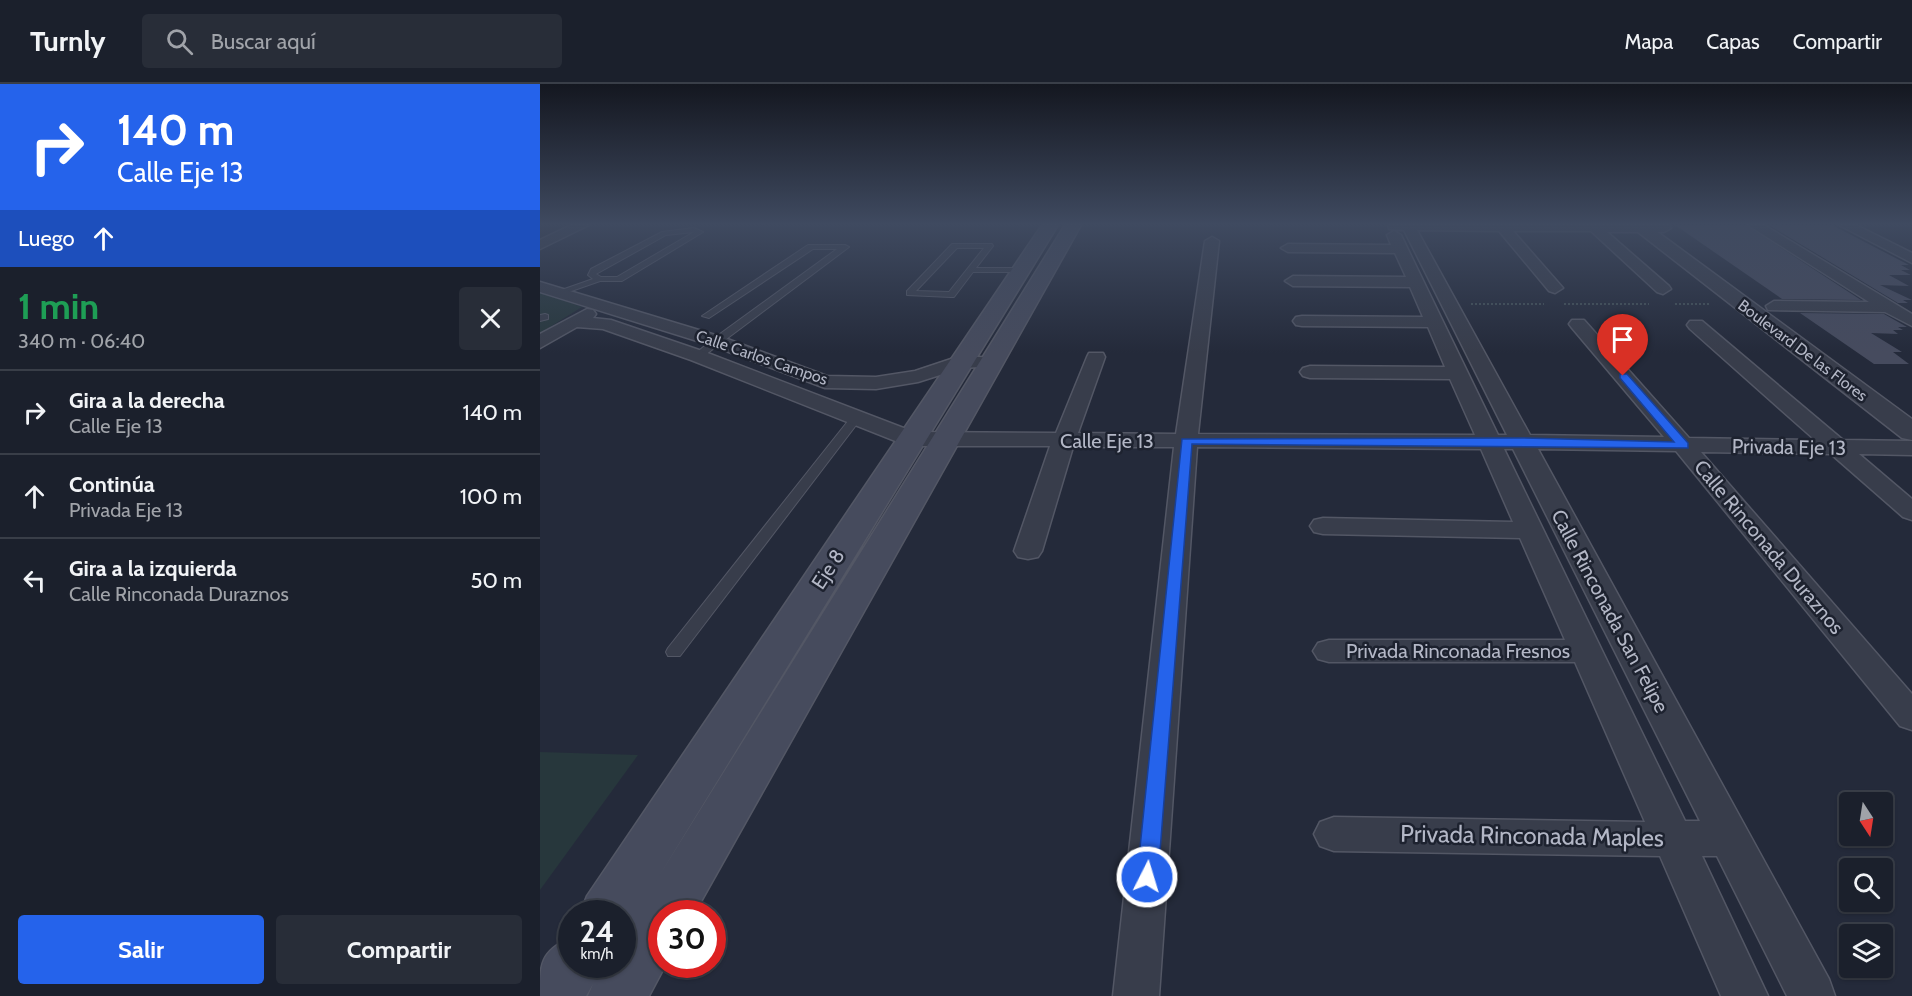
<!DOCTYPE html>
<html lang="es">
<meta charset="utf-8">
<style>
:root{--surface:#1b202c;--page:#282d38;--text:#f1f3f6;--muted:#a0a3a9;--line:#393e48;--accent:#2563eb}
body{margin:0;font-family:Cabin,sans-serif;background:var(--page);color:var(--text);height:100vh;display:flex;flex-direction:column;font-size:22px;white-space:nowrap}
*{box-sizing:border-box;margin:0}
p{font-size:20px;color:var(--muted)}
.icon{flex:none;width:33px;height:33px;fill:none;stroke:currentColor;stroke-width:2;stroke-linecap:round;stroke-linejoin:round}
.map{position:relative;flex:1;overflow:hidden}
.panel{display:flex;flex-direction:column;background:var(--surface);width:540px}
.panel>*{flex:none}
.hud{background:#2563eb;color:#fff;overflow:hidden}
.needle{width:39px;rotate:168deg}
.controls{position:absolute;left:1299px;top:708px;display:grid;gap:12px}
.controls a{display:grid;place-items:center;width:54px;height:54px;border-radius:6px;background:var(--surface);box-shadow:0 2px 4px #0004,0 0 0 2px var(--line);font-size:30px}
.speed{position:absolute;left:18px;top:816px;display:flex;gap:12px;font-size:30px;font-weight:700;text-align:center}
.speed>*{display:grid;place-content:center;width:78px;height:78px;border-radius:50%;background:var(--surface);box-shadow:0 2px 4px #0004,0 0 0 2px var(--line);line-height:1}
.speed small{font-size:15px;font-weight:400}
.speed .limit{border:9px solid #d22;background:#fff;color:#111}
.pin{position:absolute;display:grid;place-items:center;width:51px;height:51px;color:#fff;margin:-62px -26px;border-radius:50% 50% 50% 0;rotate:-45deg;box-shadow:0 0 6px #0007}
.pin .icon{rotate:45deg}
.me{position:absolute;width:66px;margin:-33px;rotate:5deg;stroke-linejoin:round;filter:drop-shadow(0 0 4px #0008)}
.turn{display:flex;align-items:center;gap:21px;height:126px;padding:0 18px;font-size:27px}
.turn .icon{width:78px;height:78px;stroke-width:2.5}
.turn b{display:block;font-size:42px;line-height:51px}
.then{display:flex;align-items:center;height:57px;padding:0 18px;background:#0003;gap:12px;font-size:22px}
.round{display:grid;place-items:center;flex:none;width:63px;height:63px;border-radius:6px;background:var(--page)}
.overview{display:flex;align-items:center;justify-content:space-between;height:102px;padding:0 18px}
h1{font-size:36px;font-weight:700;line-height:45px;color:#1e9e55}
.action{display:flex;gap:12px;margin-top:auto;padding:12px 18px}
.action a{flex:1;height:69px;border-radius:6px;background:var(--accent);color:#fff;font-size:24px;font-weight:700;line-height:69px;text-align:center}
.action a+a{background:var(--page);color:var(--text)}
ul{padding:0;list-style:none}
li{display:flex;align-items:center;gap:18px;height:84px;padding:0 18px;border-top:2px solid var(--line)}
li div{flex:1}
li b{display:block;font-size:22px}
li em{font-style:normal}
header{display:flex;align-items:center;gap:36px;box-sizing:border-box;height:84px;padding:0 30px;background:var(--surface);border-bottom:2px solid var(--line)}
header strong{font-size:28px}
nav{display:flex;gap:33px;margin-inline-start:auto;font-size:21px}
.search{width:420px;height:54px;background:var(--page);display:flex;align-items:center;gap:15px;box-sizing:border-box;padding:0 21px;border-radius:6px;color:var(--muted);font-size:22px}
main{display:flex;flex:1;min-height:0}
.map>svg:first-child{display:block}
.green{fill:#27373c}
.building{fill:#464b5e}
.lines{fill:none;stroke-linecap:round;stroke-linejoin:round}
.service-casing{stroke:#535765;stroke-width:2}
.minor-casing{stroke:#535765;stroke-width:3}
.tertiary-casing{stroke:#535765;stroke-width:3}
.secondary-casing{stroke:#535765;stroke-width:3}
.path{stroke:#445258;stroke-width:2;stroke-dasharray:2 2;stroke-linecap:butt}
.service{fill:#383d4b;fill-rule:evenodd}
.minor{fill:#383d4b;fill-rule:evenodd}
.tertiary{fill:#383d4b;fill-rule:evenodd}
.secondary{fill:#464b5d;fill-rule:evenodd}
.route{fill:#2563eb;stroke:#184099;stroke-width:1.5}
.labels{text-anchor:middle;stroke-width:5;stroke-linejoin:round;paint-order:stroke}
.far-street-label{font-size:16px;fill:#b3b7c6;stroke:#1d222f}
.street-label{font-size:20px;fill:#b3b7c6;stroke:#1d222f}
.near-street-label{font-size:24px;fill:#b3b7c6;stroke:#1d222f}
</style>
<header>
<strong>Turnly</strong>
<div class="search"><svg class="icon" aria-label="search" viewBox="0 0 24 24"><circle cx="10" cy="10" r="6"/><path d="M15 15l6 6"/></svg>Buscar aquí</div>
<nav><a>Mapa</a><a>Capas</a><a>Compartir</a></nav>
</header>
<main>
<section class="panel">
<div class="hud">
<div class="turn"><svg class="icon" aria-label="right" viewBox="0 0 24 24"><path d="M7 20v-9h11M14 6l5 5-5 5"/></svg><div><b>140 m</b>Calle Eje 13</div></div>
<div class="then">Luego<svg class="icon" aria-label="ahead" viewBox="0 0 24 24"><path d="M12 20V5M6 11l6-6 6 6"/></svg></div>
</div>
<div class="overview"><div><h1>1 min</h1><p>340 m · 06:40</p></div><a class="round"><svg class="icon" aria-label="close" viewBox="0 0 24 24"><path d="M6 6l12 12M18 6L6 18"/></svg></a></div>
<ul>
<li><svg class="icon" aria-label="right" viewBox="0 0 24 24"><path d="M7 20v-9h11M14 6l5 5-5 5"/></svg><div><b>Gira a la derecha</b><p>Calle Eje 13</p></div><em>140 m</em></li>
<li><svg class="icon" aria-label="ahead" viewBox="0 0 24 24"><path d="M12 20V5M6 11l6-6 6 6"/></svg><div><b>Continúa</b><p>Privada Eje 13</p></div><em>100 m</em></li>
<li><svg class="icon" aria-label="left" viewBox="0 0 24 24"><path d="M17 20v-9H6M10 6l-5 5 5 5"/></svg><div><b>Gira a la izquierda</b><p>Calle Rinconada Duraznos</p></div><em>50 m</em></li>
</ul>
<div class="action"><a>Salir</a><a>Compartir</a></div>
</section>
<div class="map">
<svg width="1372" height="912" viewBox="0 0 1372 912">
<rect width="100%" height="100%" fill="#242a3a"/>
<g class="green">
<polygon points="0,208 42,223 0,249"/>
<polygon points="0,668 98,671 0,806"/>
</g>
<g class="building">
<polygon points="1135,141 1206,141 1321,216 1242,215"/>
<polygon points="1229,141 1292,141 1369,181 1361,181 1370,186 1361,186 1371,191 1349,191 1369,202 1340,201 1372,216 1363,216 1368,219 1358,219"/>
<polygon points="1260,229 1344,230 1367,243 1358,243 1363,246 1353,246 1358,250 1331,249 1362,268 1353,268 1369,280 1334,280"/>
</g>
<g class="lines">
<defs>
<g id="service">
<path d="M154,144L163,148L82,197H60L20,211L13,209L53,195L48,191L51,185L122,148ZM154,148L77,193H61L56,190L126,151Z"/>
<path d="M412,160H452L453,162L436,184H481L485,186L481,188H433L414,213H411L367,211V207ZM417,164H444L409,208L376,207Z"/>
<polygon points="268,161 305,161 309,163 161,274 155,274 155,270 173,255 297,165 273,165 169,234 162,232"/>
<polygon points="5,230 8,231 8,235 0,237 0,231"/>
<polygon points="316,331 320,332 320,336 140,572 128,572 126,568 128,564 312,332"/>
</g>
<g id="minor">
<polygon points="31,141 49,141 0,165 0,156"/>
<path d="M848,141H1129L1131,144L1124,148H1067L1129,202L1131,205L1123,210L1117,208L1051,147H973L1023,204L1015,209L1009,207L959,147L877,146L990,351L1124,353L1032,244L1029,240L1032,236H1044L1149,354L1275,356L1150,245L1147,241L1150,237H1162L1303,356L1372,357V371L1319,370L1372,415V436L1363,433L1291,370L1161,368L1372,610V646L1360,642L1136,367L998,365L1289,895L1295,912H1247L1177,772H1162L1228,912H1181L1120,772L794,767L780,762L774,750L780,738L794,733L1105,738L1035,578H789L778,575L773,567L778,559L789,556H1025L980,454L783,450L774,448L770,442L774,436L783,434L973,438L941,365L657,363L619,912H573L634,363H533L502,467L498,473L488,475L478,473L474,467L510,362H371L363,360L151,276L63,245L37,243L0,264V250L47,225L53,226L56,230L53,234L71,236L165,268L374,348L516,349L547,273L549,269H563L565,273L538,349L636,350L665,157L672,153L679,157L658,350L935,351L910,295L770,294L763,292L760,288L763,284L770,282L905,283L888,243L762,242L756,241L753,237L756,233L762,232L883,233L870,203L753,202L745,197L753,192L866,193L855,169L748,168L741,164L748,160L851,161L847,151L854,147L861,151L958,351H967L864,146L849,145ZM964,365H973L1160,737H1145Z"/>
<polygon points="1208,141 1224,141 1372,230 1372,242 1345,228 1228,226 1226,222 1234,217 1329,218"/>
<polygon points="1299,141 1316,141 1372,169 1372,179"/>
<polygon points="0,198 182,253 287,292 336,293 375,287 420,272 458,274 461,278 458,282 422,284 378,298 336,305 285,304 170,261 0,208"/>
</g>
<polygon id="tertiary" points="1089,141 1108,141 1372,335 1372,356 1362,354"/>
<path id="secondary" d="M502,141H518L116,797L525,141H541L154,830H122V880H126L109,912H48L53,900L46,912H0C0,880 0,867 32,853V880H62L57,891L64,880H82L84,848L82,849V830H40L47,812Z"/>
</defs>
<use href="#service" class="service-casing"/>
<use href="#minor" class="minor-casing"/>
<use href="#tertiary" class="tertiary-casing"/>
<use href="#secondary" class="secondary-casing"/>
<g class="path">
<polyline points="931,220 1004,220"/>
<polyline points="1024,220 1109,220"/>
<polyline points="1135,220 1169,220"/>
</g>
<use href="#service" class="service"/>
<use href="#minor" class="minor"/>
<use href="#tertiary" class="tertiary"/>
<use href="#secondary" class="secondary"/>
</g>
<linearGradient id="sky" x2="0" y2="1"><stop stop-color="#141720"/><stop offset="0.52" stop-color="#3f4a60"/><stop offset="1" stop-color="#3f4a60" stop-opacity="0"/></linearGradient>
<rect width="1372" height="269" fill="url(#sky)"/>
<polygon class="route" points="1080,290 1087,290 1148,359 1148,364 652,360 618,793 615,799 607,802 600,799 597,793 642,355 982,354 1134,358 1080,294"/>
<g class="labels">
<g class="far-street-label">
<text transform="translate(1263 266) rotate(37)" y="6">Boulevard De las Flores</text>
<text transform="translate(222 273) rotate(19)" y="6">Calle Carlos Campos</text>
</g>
<g class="street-label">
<text x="567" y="364">Calle Eje 13</text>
<text transform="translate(1249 363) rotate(1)" y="7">Privada Eje 13</text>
<text transform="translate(1229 463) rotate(50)" y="7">Calle Rinconada Duraznos</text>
<text transform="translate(288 485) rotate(-57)" y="7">Eje 8</text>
<text transform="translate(1070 527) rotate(62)" y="7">Calle Rinconada San Felipe</text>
<text x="918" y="574">Privada Rinconada Fresnos</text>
</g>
<g class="near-street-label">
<text transform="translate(992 752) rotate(1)" y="8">Privada Rinconada Maples</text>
</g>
</g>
</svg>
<div class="controls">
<a><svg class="needle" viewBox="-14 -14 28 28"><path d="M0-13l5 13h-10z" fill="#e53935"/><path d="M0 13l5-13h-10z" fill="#a0a3a9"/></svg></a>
<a><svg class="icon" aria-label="search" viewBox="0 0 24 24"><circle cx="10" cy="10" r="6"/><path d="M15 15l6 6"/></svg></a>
<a><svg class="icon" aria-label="layers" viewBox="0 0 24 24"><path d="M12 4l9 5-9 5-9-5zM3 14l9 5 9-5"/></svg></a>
</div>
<div class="speed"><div>24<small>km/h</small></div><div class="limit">30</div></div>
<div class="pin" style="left:1083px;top:292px;background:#d93025"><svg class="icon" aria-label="arrive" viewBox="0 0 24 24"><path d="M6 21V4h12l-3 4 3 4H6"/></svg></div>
<svg class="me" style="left:607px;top:793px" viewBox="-20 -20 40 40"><circle r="17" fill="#2563eb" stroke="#fff" stroke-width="3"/><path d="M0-11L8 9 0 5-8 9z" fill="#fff"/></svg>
</div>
</main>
